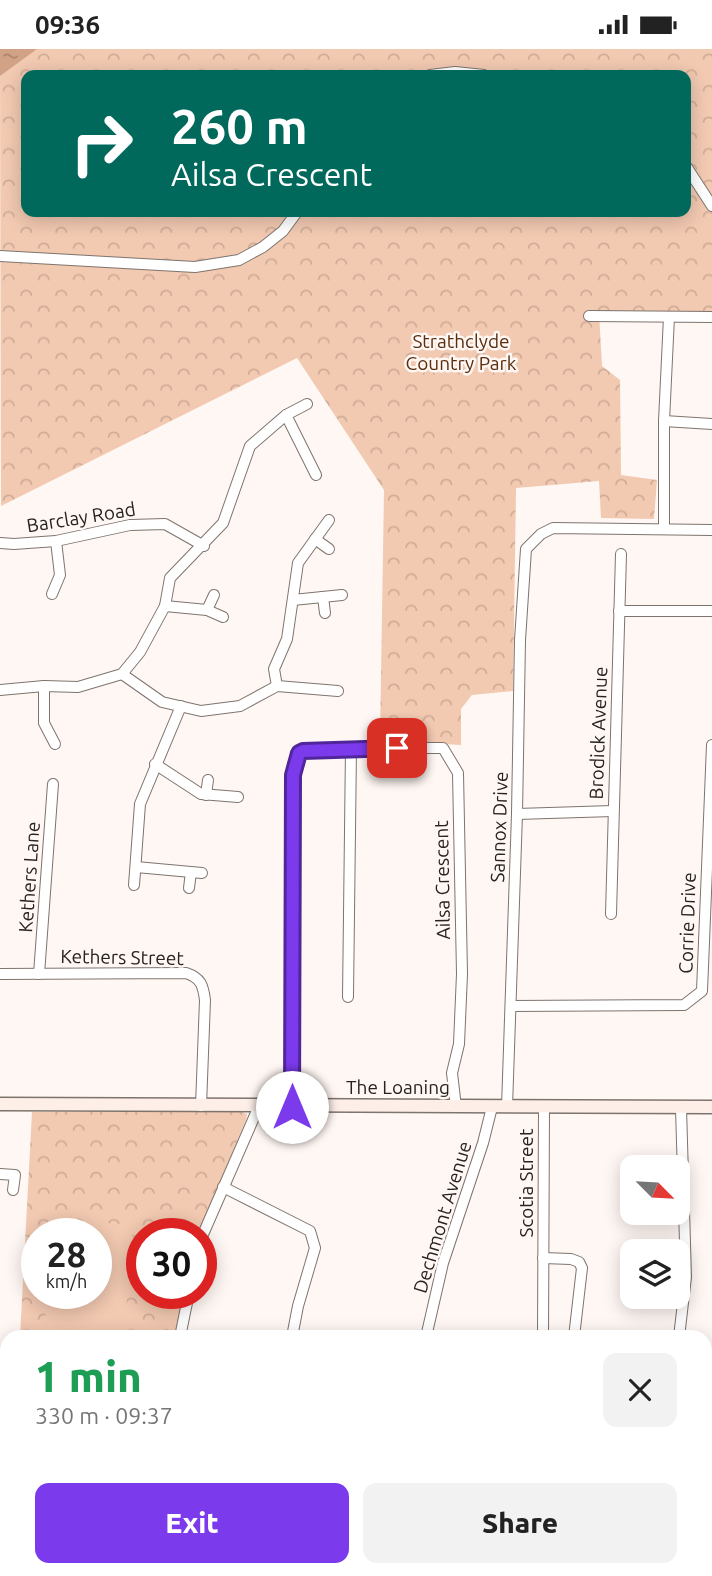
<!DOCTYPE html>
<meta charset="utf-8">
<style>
:root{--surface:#fff;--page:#f2f2f2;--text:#222;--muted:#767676;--accent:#7c3aed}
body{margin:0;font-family:Ubuntu,sans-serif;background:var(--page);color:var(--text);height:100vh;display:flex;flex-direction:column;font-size:26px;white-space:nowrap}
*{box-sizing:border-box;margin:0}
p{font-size:23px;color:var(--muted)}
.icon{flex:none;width:38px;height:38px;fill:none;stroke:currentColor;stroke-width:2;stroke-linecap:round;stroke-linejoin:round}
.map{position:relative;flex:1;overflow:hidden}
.sheet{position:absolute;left:0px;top:1281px;width:712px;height:247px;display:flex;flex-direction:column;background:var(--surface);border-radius:21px 21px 0 0;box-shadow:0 4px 18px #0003}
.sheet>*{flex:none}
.banner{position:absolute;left:21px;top:21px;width:670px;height:147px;border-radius:14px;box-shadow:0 4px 18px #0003;background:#00695c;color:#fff;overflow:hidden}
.needle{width:46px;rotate:114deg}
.buttons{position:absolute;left:620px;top:1106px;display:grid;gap:14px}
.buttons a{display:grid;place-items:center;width:70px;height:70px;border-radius:14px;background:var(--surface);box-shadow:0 4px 18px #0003;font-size:35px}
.speed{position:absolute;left:21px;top:1169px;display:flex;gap:14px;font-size:35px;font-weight:700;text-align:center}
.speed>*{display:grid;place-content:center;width:91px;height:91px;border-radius:50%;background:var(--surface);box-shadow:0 4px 18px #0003;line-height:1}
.speed small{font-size:18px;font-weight:400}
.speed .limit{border:10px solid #d22;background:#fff;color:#111}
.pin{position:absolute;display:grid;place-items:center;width:60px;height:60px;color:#fff;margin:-30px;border-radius:14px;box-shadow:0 4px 10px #0006}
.me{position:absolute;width:77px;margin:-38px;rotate:0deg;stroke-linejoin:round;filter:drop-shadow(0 0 5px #0008)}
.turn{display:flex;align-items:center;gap:24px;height:147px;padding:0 35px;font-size:32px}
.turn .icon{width:91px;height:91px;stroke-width:2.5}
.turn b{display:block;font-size:49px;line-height:60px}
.round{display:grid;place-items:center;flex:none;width:74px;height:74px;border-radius:14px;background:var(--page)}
.summary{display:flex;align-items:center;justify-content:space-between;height:119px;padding:0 35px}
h1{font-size:42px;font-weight:800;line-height:52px;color:#1e9e55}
.button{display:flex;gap:14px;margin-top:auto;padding:14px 35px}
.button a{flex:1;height:80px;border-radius:14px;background:var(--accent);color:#fff;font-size:28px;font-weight:800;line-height:80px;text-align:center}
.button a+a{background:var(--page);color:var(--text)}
.status{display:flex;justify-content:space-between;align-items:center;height:49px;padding:0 35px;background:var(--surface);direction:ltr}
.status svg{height:19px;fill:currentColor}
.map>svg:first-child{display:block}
.forest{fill:url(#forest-crowns);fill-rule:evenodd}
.garden{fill:#f2c9b1}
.water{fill:url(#water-ripples)}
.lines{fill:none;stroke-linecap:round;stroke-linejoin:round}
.street-casing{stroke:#7e746e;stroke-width:12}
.secondary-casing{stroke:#7e746e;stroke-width:15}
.street{stroke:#fff;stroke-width:10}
.secondary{stroke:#fdefe8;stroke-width:12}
.route-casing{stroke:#51269a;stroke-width:18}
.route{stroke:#7c3aed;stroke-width:12}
.labels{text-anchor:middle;stroke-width:5;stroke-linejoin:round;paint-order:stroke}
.park-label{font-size:19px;fill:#5a2d0d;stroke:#fff7f3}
.street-label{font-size:19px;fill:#272320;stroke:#fff7f3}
</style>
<div class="status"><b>09:36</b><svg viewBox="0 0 49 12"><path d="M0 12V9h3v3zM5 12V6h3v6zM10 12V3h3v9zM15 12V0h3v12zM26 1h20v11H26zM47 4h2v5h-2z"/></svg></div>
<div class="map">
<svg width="712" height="1527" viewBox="0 0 712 1527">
<defs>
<pattern id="forest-crowns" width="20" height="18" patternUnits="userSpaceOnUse" patternTransform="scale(1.75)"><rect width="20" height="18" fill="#f2c9b1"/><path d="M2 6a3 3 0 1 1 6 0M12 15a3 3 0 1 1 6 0" fill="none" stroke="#d0ac98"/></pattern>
<pattern id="water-ripples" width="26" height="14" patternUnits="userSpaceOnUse" patternTransform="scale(1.75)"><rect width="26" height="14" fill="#d2a286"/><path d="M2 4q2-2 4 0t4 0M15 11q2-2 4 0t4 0" fill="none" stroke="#aa846d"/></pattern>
</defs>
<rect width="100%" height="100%" fill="#fff7f3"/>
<g class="forest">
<path d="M0,0H712V263H599L602,317L620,331L621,426L657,431L654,470L601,469L599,432L516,439L513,642L472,646L461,660V696L380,691L384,441L297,309L1,457ZM26,26H686V163H26Z"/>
<path d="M240,1062L247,1065L246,1071L212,1152L201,1186L142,1185V1244H188L180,1288H20L32,1063ZM37,1185H96V1244H37Z"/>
</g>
<polygon class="garden" points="53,1170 133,1176 124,1288 44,1288 47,1244 96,1244 96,1185 52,1185"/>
<polygon class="water" points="0,0 37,0 0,27"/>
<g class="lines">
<defs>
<g id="street">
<polyline points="430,26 455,23 484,26"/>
<polyline points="686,117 712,157"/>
<polyline points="0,207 195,218 239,211 263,198 283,182 297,163"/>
<polyline points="589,267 712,268"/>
<polyline points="286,366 316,426"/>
<polyline points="664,372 712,375"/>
<polyline points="664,480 664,372 669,268"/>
<polyline points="315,490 329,500"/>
<polyline points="0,494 14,495 56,492 130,476 165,475 204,497"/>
<polyline points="52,545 60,526 56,492"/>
<polyline points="323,548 325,564"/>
<polyline points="293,551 342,546"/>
<polyline points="165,557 207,561 223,568"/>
<polyline points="207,561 214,546"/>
<polyline points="619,562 712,562"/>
<polyline points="122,625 162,653 201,662 240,657 277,637 338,642"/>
<polyline points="44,637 44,674 55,695"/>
<polyline points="277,637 274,620 287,590 298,514 329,471"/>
<polyline points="0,641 44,637 78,638 122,625 140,603 165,557 170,529 223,474 250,397 286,366 307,355"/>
<polyline points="155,715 201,745 238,748"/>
<polyline points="206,746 208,731"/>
<polyline points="517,765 613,762"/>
<polyline points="136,818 202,824"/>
<polyline points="134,836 140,755 181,657"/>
<polyline points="189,839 191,823"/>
<polyline points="611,865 621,505"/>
<path d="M0,925L186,924C201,929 203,936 205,951L201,1057"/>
<polyline points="39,925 53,735"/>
<polyline points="348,948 351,699"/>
<polyline points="511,957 684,956 702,942 712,696"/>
<polyline points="292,1057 293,725 299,704 351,699 443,699 458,724 462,925 459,995 452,1024 456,1058"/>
<polyline points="507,1058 517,765 520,591 526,500 541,485 553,479 712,481"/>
<polyline points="0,1125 15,1126 13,1141"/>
<polyline points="223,1138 310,1182 315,1199 298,1257 292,1288"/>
<polyline points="201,1190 259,1057"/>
<polyline points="543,1209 571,1210 579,1213 582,1219 574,1288"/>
<polyline points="180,1288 189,1244"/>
<polyline points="426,1288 443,1214 483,1094 492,1058"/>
<polyline points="543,1288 544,1058"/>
<polyline points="679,1288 686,1228 681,1059"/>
<polyline points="705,1386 712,1386"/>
<polyline points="0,1407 7,1408"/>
<polyline points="398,1521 401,1527"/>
<polyline points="482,1527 485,1521"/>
<polyline points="631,1527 633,1521"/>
</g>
<polyline id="secondary" points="0,1055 712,1058"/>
</defs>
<use href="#street" class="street-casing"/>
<use href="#secondary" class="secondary-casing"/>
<use href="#street" class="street"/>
<use href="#secondary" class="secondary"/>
</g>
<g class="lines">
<defs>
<polyline id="route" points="292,1058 293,726 299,704 303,702 397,699"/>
</defs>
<use href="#route" class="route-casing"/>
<use href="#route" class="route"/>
</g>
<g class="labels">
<g class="park-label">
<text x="461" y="299">Strathclyde<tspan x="461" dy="22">Country Park</tspan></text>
</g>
<g class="street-label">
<text transform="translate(81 468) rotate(-9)" y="7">Barclay Road</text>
<text transform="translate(598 684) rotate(-88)" y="7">Brodick Avenue</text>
<text transform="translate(499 778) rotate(-88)" y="7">Sannox Drive</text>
<text transform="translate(29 828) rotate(-86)" y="7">Kethers Lane</text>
<text transform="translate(442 831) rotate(-91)" y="7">Ailsa Crescent</text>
<text transform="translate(687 874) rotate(-88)" y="7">Corrie Drive</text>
<text transform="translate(122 908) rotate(1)" y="7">Kethers Street</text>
<text x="398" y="1045">The Loaning</text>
<text transform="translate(526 1134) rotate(-90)" y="7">Scotia Street</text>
<text transform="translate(442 1168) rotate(-73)" y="7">Dechmont Avenue</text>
</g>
</g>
</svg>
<div class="buttons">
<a><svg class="needle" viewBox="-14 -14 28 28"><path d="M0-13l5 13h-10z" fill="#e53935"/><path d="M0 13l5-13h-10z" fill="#767676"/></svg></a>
<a><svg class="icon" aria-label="layers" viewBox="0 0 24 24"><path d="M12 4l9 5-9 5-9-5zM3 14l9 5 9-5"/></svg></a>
</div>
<div class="speed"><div>28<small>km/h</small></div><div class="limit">30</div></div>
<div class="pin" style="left:397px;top:699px;background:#d93025"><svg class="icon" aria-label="arrive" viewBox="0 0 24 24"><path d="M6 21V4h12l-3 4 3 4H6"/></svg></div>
<svg class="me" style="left:292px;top:1058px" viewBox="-20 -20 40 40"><circle r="19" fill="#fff"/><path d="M0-13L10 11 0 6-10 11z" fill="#7c3aed"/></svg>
<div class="banner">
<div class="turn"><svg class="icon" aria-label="right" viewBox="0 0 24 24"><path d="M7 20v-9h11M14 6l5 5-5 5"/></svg><div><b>260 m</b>Ailsa Crescent</div></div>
</div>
<section class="sheet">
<div class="summary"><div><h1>1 min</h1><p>330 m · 09:37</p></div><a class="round"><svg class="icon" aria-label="close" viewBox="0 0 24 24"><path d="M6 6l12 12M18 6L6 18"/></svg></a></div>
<div class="button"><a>Exit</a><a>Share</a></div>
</section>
</div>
